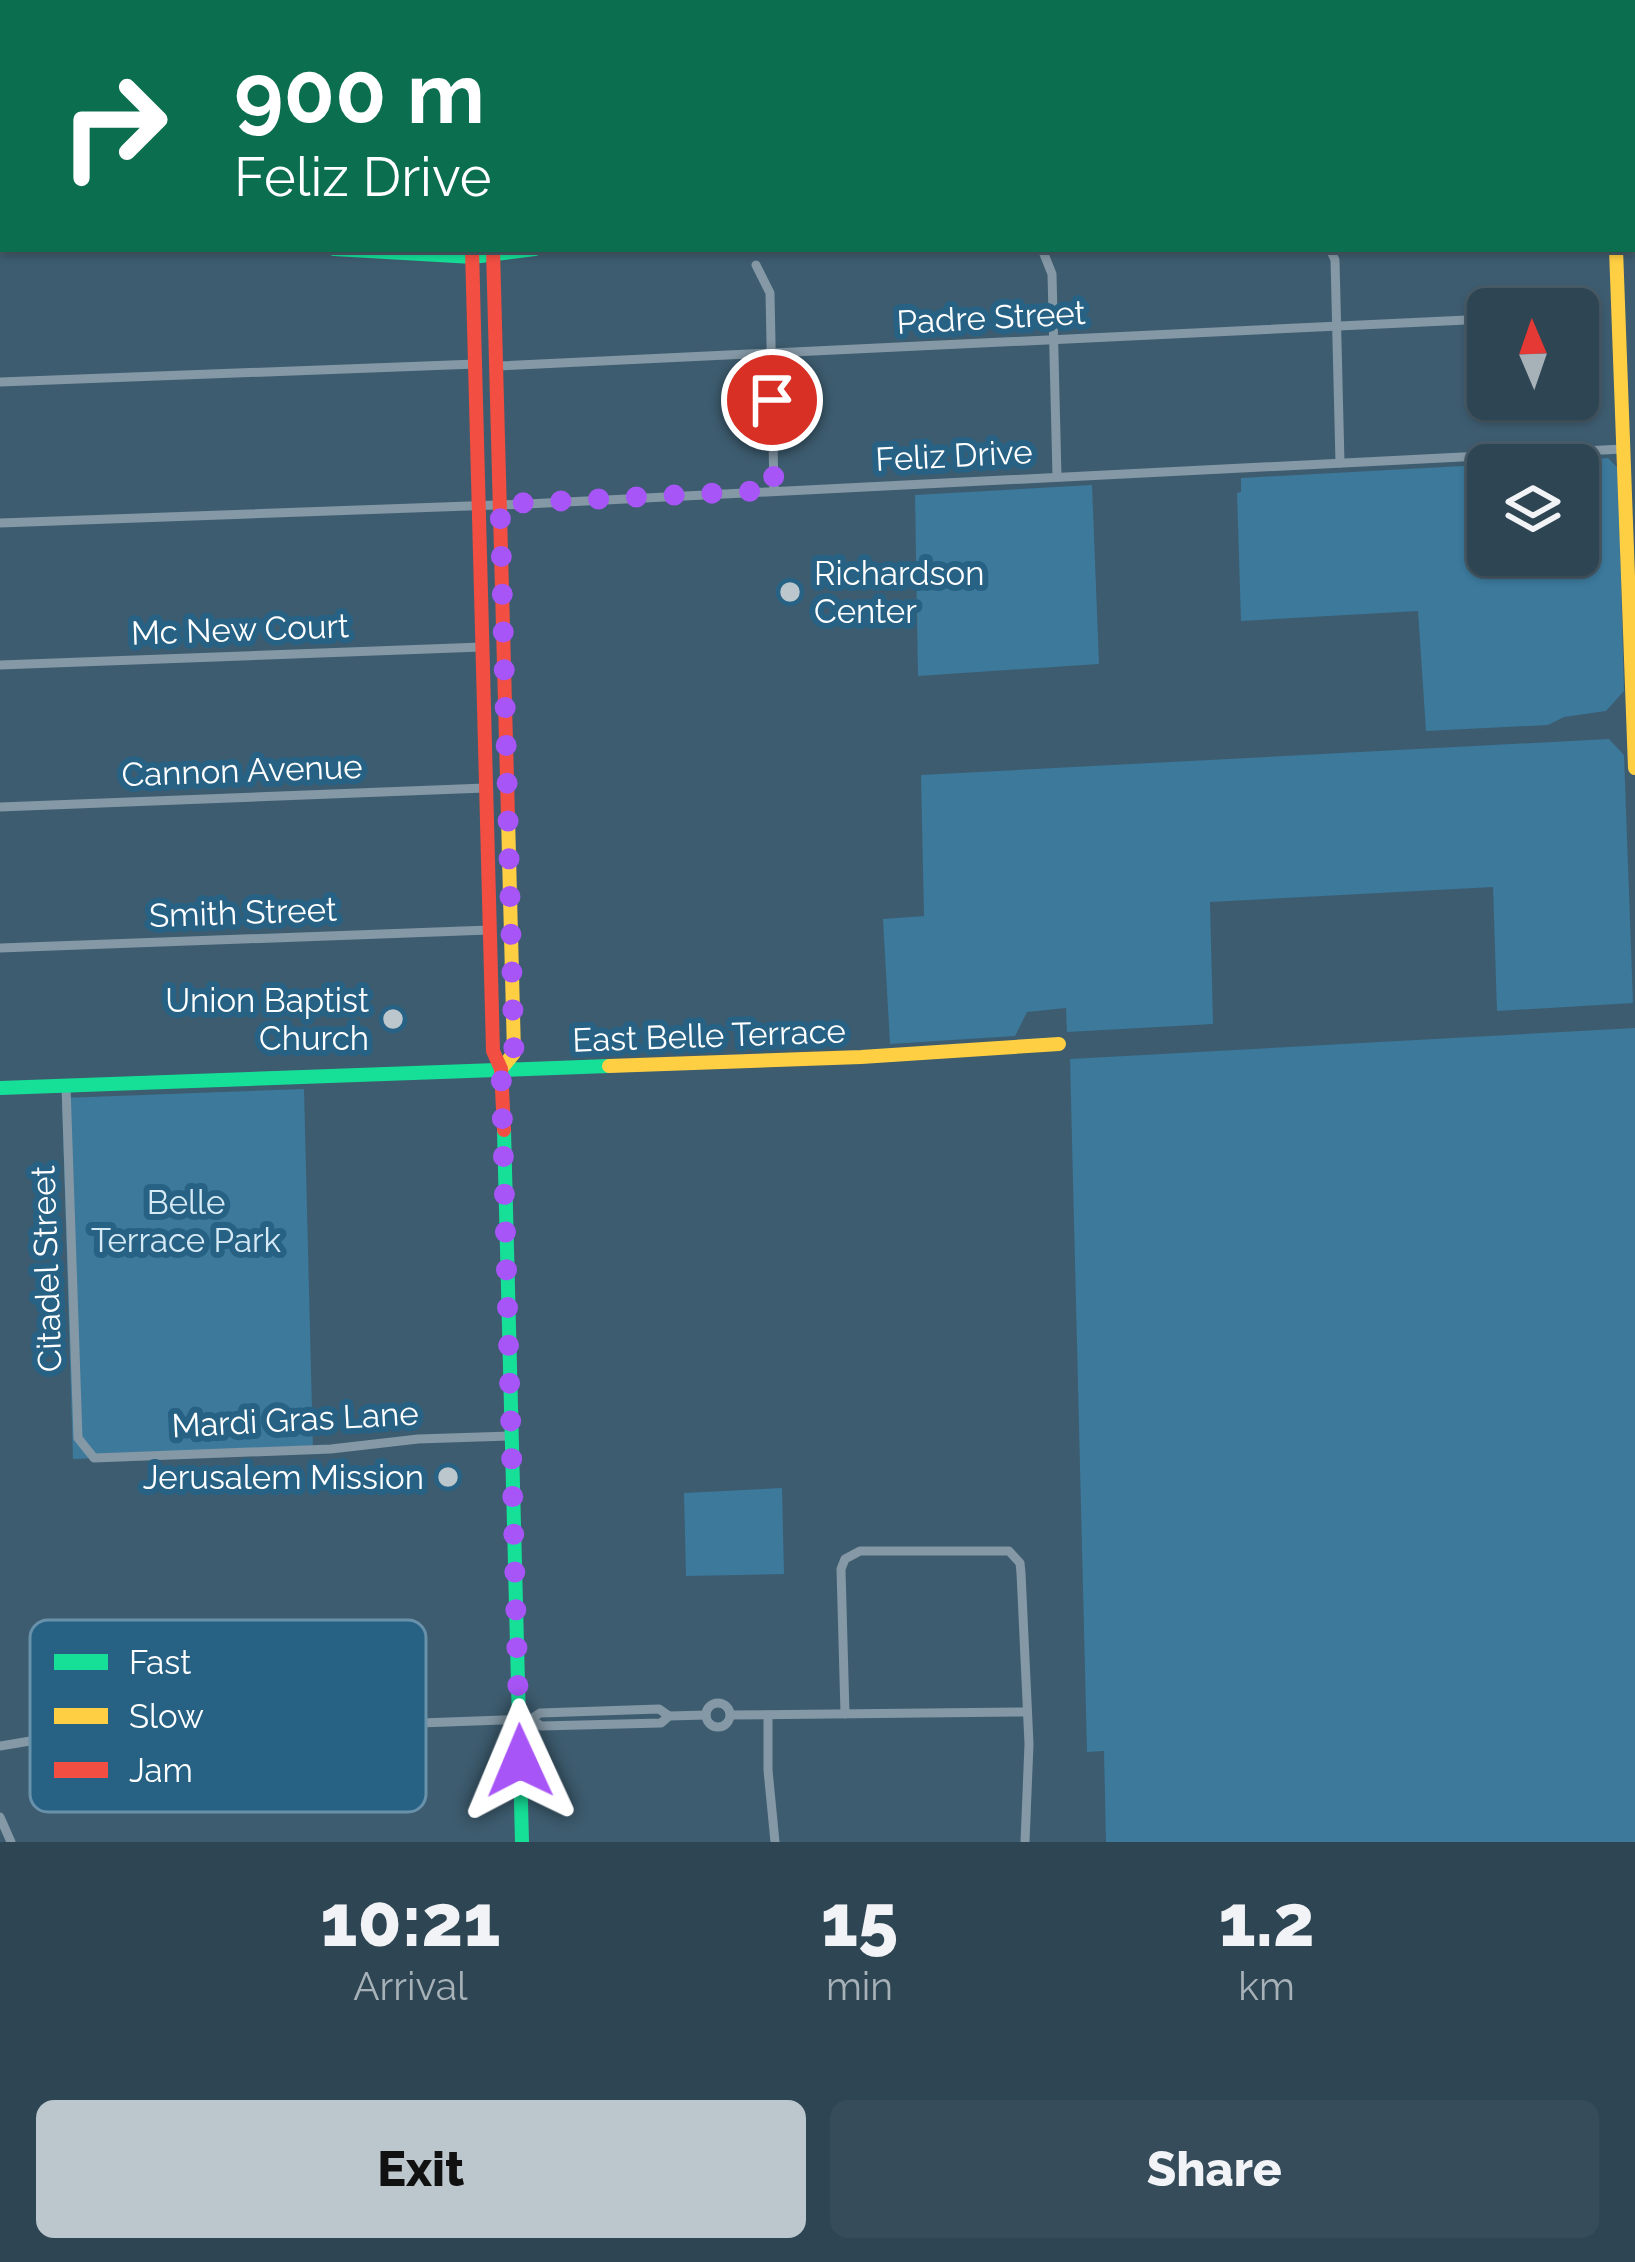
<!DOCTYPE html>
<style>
:root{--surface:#2e4553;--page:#364c5a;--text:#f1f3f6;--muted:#a7b1b8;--line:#495d6a;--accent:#bbc6cd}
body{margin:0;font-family:Raleway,sans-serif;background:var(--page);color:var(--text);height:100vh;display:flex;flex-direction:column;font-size:45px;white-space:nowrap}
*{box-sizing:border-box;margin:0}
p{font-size:39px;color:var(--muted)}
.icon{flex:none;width:66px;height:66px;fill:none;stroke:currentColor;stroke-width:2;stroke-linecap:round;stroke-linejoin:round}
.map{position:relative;height:1842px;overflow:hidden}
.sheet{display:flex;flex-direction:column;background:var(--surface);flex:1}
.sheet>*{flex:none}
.banner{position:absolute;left:0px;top:0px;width:1635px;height:252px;box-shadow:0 3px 9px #0004,0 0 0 3px var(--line);background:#0b6e4f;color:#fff;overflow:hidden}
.needle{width:78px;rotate:358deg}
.fabs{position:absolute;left:1467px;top:288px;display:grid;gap:24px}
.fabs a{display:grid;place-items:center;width:132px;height:132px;border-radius:18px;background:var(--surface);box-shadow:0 3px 9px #0004,0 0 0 3px var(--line);font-size:60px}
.pin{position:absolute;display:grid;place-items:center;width:102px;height:102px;color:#fff;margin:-51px;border:6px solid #fff;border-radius:50%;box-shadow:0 3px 12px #0007}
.me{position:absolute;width:132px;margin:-66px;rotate:359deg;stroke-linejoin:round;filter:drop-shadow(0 0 9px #0008)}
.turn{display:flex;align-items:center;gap:42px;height:252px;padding:0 36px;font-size:54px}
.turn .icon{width:156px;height:156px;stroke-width:2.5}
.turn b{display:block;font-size:84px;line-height:102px}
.eta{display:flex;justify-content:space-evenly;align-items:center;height:204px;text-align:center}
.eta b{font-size:72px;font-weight:800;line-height:84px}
.cta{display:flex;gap:24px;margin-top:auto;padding:24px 36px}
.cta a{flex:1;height:138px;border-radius:18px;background:var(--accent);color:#111;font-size:48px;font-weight:800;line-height:138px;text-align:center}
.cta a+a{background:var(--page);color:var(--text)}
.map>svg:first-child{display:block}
.green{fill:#3c799b;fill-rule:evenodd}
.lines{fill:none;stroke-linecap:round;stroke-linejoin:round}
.street{stroke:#8498a5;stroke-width:9}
.fast{stroke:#16e098;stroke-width:14}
.slow{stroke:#ffcf43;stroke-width:14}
.jam{stroke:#f24e42;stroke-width:14}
.rail-casing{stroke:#8398a5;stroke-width:8}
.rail{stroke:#276285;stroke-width:3;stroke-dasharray:9;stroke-linecap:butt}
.route{stroke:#a855f7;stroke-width:21;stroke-dasharray:0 37.8}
.poi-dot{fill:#bbc6cd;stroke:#276285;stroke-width:4.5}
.labels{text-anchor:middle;stroke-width:12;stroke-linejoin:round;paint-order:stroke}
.street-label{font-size:33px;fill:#fff;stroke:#276285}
.poi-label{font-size:33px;fill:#fff;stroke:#276285;text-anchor:end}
.park-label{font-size:33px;fill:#d6eaf6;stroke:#276285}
.key{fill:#276285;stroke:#6891aa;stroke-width:3}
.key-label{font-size:33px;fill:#fff}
</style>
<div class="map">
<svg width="1635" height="1842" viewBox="0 0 1635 1842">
<rect width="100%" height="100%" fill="#3d5c6f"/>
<g class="green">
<path d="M1608,458L1618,468L1624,691L1606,711L1564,717L1548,725L1426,731L1418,611L1241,621L1237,493L1241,492V478ZM1488,465H1578V555H1488Z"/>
<polygon points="1092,485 1099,664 918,676 915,495"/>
<polygon points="1609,739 1624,755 1633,1003 1497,1011 1493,887 1210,902 1213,1024 1067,1032 1066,1008 1027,1012 1015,1036 890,1044 883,919 924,916 921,775"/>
<polygon points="1635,1028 1635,1842 1106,1842 1104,1751 1087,1752 1070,1059"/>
<polygon points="304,1089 313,1451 73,1459 62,1098"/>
<polygon points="782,1488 784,1574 686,1576 684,1493"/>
</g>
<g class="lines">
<g class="street">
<polyline points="1042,249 1052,274 1057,477"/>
<polyline points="1330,249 1335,260 1340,463"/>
<polyline points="756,265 770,293 774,491"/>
<polyline points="1578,315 1589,314"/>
<polyline points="497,366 1488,319"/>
<polyline points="0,382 476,364"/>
<polyline points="0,523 527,504 1623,449"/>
<polyline points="0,665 482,647"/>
<polyline points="0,807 485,788"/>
<polyline points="0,948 489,930"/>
<polyline points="66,1086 78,1438 94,1458 331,1449 418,1439 513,1436"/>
<circle cx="718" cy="1715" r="12"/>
<polyline points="845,1714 841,1569 845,1559 860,1551 1009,1551 1020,1563 1021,1573 1029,1744 1025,1842"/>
<polyline points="731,1715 1026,1712"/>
<polyline points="768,1715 768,1770 775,1842"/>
<polyline points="531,1719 541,1726 661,1723 669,1716 706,1715"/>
<polyline points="0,1746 60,1736 531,1719 540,1713 659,1709 669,1716"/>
<polyline points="0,1817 11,1842"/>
</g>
<g class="fast">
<polyline points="466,0 466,3"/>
<polyline points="646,0 647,3"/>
<polyline points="334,249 473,257 535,249"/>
<polyline points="0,1088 609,1066"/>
<polyline points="504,1130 522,1842"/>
</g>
<g class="slow">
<polyline points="1632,118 1635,118"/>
<polyline points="1632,161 1635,161"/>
<polyline points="0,229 3,230"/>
<polyline points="1616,249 1635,768"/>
<polyline points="609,1066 861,1057 1059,1044"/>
<polyline points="501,1069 514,1053 508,817"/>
</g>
<g class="jam">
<polyline points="488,0 488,3"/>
<polyline points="1611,0 1611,3"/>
<polyline points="0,174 3,174"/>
<polyline points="472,249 493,1051 501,1069 504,1130"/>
<polyline points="493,249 508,817"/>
</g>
<defs>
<g id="rail">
<polyline points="160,3 162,0"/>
<polyline points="0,203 3,199"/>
</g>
</defs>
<use href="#rail" class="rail-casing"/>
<use href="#rail" class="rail"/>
</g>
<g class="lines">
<polyline class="route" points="520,1761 501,1069 514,1053 500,504 774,490 772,400"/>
</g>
<g class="poi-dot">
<circle cx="790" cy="592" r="12"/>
<circle cx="393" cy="1019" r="12"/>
<circle cx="448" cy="1477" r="12"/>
</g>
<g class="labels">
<g class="street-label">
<text transform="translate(991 317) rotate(-3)" y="12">Padre Street</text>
<text transform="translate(954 455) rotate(-3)" y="12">Feliz Drive</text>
<text transform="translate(240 629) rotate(-2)" y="12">Mc New Court</text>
<text transform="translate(242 770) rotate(-2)" y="12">Cannon Avenue</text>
<text transform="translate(243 912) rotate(-2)" y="12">Smith Street</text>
<text transform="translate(709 1035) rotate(-2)" y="12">East Belle Terrace</text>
<text transform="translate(46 1269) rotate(-92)" y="12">Citadel Street</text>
<text transform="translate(295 1419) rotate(-3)" y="12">Mardi Gras Lane</text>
</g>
<g class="poi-label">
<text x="814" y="585" text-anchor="start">Richardson<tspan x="814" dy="38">Center</tspan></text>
<text x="369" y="1012">Union Baptist<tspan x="369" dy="38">Church</tspan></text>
<text x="424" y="1489">Jerusalem Mission</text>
</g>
<g class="park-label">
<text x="186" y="1214">Belle<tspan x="186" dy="38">Terrace Park</tspan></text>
</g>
</g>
<rect x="30" y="1620" width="396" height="192" rx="18" class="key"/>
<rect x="54" y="1654" width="54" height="16" fill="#16e098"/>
<rect x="54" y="1708" width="54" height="16" fill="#ffcf43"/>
<rect x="54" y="1762" width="54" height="16" fill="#f24e42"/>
<g class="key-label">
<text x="129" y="1674">Fast</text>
<text x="129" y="1728">Slow</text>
<text x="129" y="1782">Jam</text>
</g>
</svg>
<div class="fabs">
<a><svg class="needle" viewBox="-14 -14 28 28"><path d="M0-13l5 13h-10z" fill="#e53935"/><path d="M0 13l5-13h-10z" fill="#a7b1b8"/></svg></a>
<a><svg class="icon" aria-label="layers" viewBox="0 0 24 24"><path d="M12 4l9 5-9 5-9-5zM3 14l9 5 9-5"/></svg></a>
</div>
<div class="pin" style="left:772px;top:400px;background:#d93025"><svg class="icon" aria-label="arrive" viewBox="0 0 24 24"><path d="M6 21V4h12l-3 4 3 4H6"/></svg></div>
<svg class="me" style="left:520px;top:1761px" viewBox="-20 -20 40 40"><path d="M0-17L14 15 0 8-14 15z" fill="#a855f7" stroke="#fff" stroke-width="4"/></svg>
<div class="banner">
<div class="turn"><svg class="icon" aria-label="right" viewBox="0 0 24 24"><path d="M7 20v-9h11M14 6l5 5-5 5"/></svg><div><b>900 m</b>Feliz Drive</div></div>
</div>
</div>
<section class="sheet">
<div class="eta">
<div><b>10:21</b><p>Arrival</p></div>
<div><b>15</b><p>min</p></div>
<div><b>1.2</b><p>km</p></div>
</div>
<div class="cta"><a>Exit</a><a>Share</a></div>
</section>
